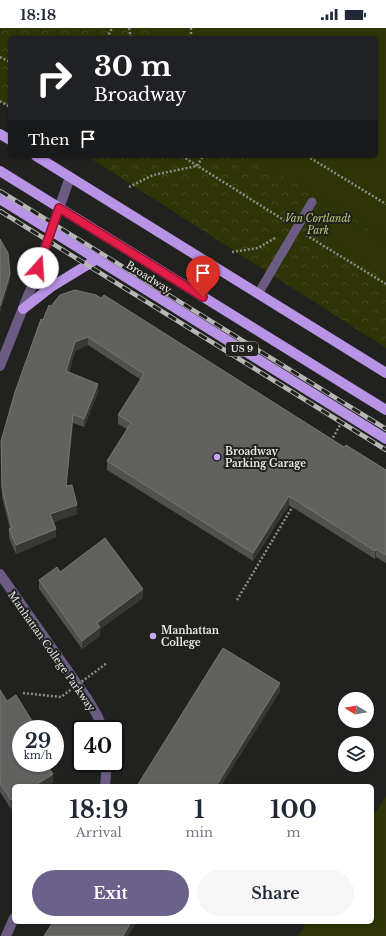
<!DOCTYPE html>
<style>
:root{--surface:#fff;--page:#f6f6f7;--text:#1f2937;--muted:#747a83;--accent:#6b618a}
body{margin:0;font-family:"Libre Baskerville",serif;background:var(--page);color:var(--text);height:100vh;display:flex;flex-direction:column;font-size:15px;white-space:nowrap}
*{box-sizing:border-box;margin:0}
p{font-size:13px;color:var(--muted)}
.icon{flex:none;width:22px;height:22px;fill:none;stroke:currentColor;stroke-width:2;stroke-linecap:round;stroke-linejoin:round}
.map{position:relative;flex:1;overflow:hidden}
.sheet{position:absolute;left:12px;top:756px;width:362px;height:140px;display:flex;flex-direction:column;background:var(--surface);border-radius:6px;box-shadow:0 1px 3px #0004}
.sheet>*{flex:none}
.hud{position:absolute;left:8px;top:8px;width:370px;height:122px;border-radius:6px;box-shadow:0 1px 3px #0004;background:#202124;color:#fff;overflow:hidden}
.needle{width:26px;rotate:281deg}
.buttons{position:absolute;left:338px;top:664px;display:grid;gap:8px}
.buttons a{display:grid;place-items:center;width:36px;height:36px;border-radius:50%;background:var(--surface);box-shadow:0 1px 3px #0004;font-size:20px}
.speed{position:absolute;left:12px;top:692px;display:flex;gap:8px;font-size:20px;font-weight:700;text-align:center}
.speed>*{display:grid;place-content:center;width:52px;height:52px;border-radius:50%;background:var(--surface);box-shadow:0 1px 3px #0004;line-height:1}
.speed small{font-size:10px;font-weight:400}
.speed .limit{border:2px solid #111;border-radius:6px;background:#fff;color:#111}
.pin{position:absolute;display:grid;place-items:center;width:34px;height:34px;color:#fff;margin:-41px -17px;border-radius:50% 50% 50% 0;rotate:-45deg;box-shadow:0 0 4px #0007}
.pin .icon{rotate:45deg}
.me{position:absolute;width:44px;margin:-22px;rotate:19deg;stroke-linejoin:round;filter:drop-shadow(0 0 3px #0008)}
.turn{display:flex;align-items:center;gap:14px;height:84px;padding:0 20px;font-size:18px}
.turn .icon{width:52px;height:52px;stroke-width:2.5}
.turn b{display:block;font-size:28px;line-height:34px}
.then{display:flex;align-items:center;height:38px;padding:0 20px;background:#0003;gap:8px;font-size:15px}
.eta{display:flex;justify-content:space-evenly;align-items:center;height:68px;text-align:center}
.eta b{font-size:24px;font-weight:800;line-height:28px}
.action{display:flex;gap:8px;margin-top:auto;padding:8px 20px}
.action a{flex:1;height:46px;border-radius:24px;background:var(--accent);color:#fff;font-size:16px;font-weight:800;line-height:46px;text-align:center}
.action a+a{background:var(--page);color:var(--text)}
.status{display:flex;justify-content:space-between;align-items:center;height:28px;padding:0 20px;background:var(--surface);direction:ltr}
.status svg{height:11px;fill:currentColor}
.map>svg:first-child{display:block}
.forest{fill:url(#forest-crowns)}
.pitch{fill:#2e3405}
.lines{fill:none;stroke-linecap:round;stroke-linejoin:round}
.path{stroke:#8b8c89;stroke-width:2.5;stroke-dasharray:2 2;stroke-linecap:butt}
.service{stroke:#6c5b83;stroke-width:9}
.tertiary{stroke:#6c5b83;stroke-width:10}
.primary{stroke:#b993e6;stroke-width:10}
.rail-casing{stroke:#b7b8b5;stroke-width:4.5}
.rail{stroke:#21221f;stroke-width:3;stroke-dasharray:9;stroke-linecap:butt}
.path-bridge{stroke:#8b8c89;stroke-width:2.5;stroke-dasharray:2 2;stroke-linecap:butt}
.wall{fill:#50504e}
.shaded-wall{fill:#373735}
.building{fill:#61615f;stroke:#767674}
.route-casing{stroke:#92132f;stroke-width:10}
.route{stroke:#e11d48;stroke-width:7}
.poi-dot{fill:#c7a6f0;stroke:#21221f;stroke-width:1.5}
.labels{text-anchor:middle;stroke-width:4;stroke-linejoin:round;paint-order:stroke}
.shield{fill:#21221f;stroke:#acadaa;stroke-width:1}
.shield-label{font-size:9px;font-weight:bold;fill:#e8e8e6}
.park-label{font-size:10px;font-style:italic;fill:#bbcb72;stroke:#21221f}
.street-label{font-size:10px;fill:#e8e8e6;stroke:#21221f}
.poi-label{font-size:10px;font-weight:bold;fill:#e8e8e6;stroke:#21221f;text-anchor:start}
</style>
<div class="status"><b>18:18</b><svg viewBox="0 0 49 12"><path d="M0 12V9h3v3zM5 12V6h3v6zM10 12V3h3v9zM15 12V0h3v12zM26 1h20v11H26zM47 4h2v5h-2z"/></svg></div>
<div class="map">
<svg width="386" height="908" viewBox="0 0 386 908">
<defs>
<pattern id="forest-crowns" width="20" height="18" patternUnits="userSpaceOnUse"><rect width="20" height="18" fill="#2e3405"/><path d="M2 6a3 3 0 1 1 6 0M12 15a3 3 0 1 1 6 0" fill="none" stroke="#42481d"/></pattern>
</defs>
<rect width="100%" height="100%" fill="#21221f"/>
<polygon class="forest" points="0,0 386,0 386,320 87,128 376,128 376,10 10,10 10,80 0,74"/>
<g class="pitch">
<polygon points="161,0 386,0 386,210 251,128 376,128 376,10 161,10"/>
<polygon points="325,177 386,215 386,251 309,203"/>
<polygon points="386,768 386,908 298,908 307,894 372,894 372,790"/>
</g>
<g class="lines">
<g class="path">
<polyline points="129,0 131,10"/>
<polyline points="107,10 112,0"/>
<polyline points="191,10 191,0"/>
<polyline points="0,29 10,34"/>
<polyline points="0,73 10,79"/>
<polyline points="182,128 287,194"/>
<polyline points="307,128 386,176"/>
<polyline points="129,159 153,147 197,138 203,128"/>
<polyline points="306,207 386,256"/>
<polyline points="232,224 258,220 275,210"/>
<polyline points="331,413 340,397"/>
<polyline points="237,572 294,476"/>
</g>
<polyline class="service" points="258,266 312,174"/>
<g class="tertiary">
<polyline points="0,338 31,260 70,149"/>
<polyline points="0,546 87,670 97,687 103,701"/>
<polyline points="105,758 107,735"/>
<polyline points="6,908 14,890"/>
</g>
<g class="primary">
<polyline points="0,106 10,112"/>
<polyline points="36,128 386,345"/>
<polyline points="0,143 386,382"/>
<polyline points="0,171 386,411"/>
<polyline points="23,281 51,259 97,231"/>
</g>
<defs>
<g id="rail">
<polyline points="0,163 386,401"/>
<polyline points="0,183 386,422"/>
</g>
</defs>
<use href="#rail" class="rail-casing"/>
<use href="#rail" class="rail"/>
<polyline class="path-bridge" points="23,665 61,669 107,635"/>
</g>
<g class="wall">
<polygon points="49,277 344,419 386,442 386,535 376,529 375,531 289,477 253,533 107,442 107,433 127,401 118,396 118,387 141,352 88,317 75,323 69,344 98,364 84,399 73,395 66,458 77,486 53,494 56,509 16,526 9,510 9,501 10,501 2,469 1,413"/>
<polygon points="60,544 143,570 100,601 100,608 82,621 39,561 39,552"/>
<polygon points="0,662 21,701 53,755 14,758 14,779 11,781 0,764"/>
</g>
<g class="shaded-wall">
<polygon points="10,246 10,253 0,285 0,278"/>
<polygon points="88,309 88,317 75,323 66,351 66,343 75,314"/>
<polygon points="98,356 98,364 84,399 84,391"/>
<polygon points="73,386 73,395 66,466 66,458"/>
<polygon points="289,468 289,477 253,533 253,525"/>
<polygon points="77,477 77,486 50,495 50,486"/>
<polygon points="56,501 56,509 16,526 16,517"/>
<polygon points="376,521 376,529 375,531 375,523"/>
<polygon points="143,561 143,570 100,601 100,608 82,621 82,613 97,595"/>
<polygon points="280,655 280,664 221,758 216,758"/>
<polygon points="53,746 53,755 48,758 34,758"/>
<polygon points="14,770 14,779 11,781 11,772"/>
<polygon points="131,894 137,894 128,908 123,908"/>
</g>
<g class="building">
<polygon points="0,211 8,225 10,246 0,278"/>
<polygon points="75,262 96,267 101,270 104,267 344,419 346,417 386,442 386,527 376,521 375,523 289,468 253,525 107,433 131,395 118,387 144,346 88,309 75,314 66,343 98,356 84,391 73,386 66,458 72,457 77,477 50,486 56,501 16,517 9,501 12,500 2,460 1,413 15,364 41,291 43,292 49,277 51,278 60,267"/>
<polygon points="105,510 143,561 97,595 100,599 82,613 39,552 57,539 60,544"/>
<polygon points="223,620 280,655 216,758 137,758"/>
<polygon points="0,662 7,673 16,667 37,701 21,701 21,735 46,735 53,746 34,758 14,758 14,770 11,772 0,755"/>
<polygon points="53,894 131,894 123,908 44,908"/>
</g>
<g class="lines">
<defs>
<polyline id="route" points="38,240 59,180 203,269"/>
</defs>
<use href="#route" class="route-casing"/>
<use href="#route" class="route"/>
</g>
<g class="poi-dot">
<circle cx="217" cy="429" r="4"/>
<circle cx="153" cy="608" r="4"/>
</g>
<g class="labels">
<rect class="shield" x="226" y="314" width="32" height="14" rx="3"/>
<g class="shield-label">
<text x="242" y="324">US 9</text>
</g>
<g class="park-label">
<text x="318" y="194">Van Cortlandt<tspan x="318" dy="12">Park</tspan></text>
</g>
<g class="street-label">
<text transform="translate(149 249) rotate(32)" y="4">Broadway</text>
<text transform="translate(52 623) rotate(55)" y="4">Manhattan College Parkway</text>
</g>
<g class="poi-label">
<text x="225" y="427">Broadway<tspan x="225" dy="12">Parking Garage</tspan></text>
<text x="161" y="606">Manhattan<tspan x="161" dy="12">College</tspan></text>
</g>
</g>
</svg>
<div class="buttons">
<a><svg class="needle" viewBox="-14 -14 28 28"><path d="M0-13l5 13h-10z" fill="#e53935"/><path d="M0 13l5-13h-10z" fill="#747a83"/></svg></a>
<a><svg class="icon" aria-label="layers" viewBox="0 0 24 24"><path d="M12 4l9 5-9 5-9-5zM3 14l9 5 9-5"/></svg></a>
</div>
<div class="speed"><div>29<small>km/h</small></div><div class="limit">40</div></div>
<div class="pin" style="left:203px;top:269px;background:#d93025"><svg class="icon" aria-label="arrive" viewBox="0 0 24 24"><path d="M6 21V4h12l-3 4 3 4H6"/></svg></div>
<svg class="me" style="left:38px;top:240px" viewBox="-20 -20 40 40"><circle r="19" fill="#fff"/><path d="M0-13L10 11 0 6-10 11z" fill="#e11d48"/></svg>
<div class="hud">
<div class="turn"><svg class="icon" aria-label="right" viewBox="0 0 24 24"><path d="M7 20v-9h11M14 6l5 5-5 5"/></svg><div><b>30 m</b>Broadway</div></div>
<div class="then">Then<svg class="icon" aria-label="arrive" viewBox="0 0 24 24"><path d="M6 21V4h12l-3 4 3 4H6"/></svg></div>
</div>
<section class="sheet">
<div class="eta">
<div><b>18:19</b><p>Arrival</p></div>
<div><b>1</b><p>min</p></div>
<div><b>100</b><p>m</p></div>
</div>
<div class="action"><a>Exit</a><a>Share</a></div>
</section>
</div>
